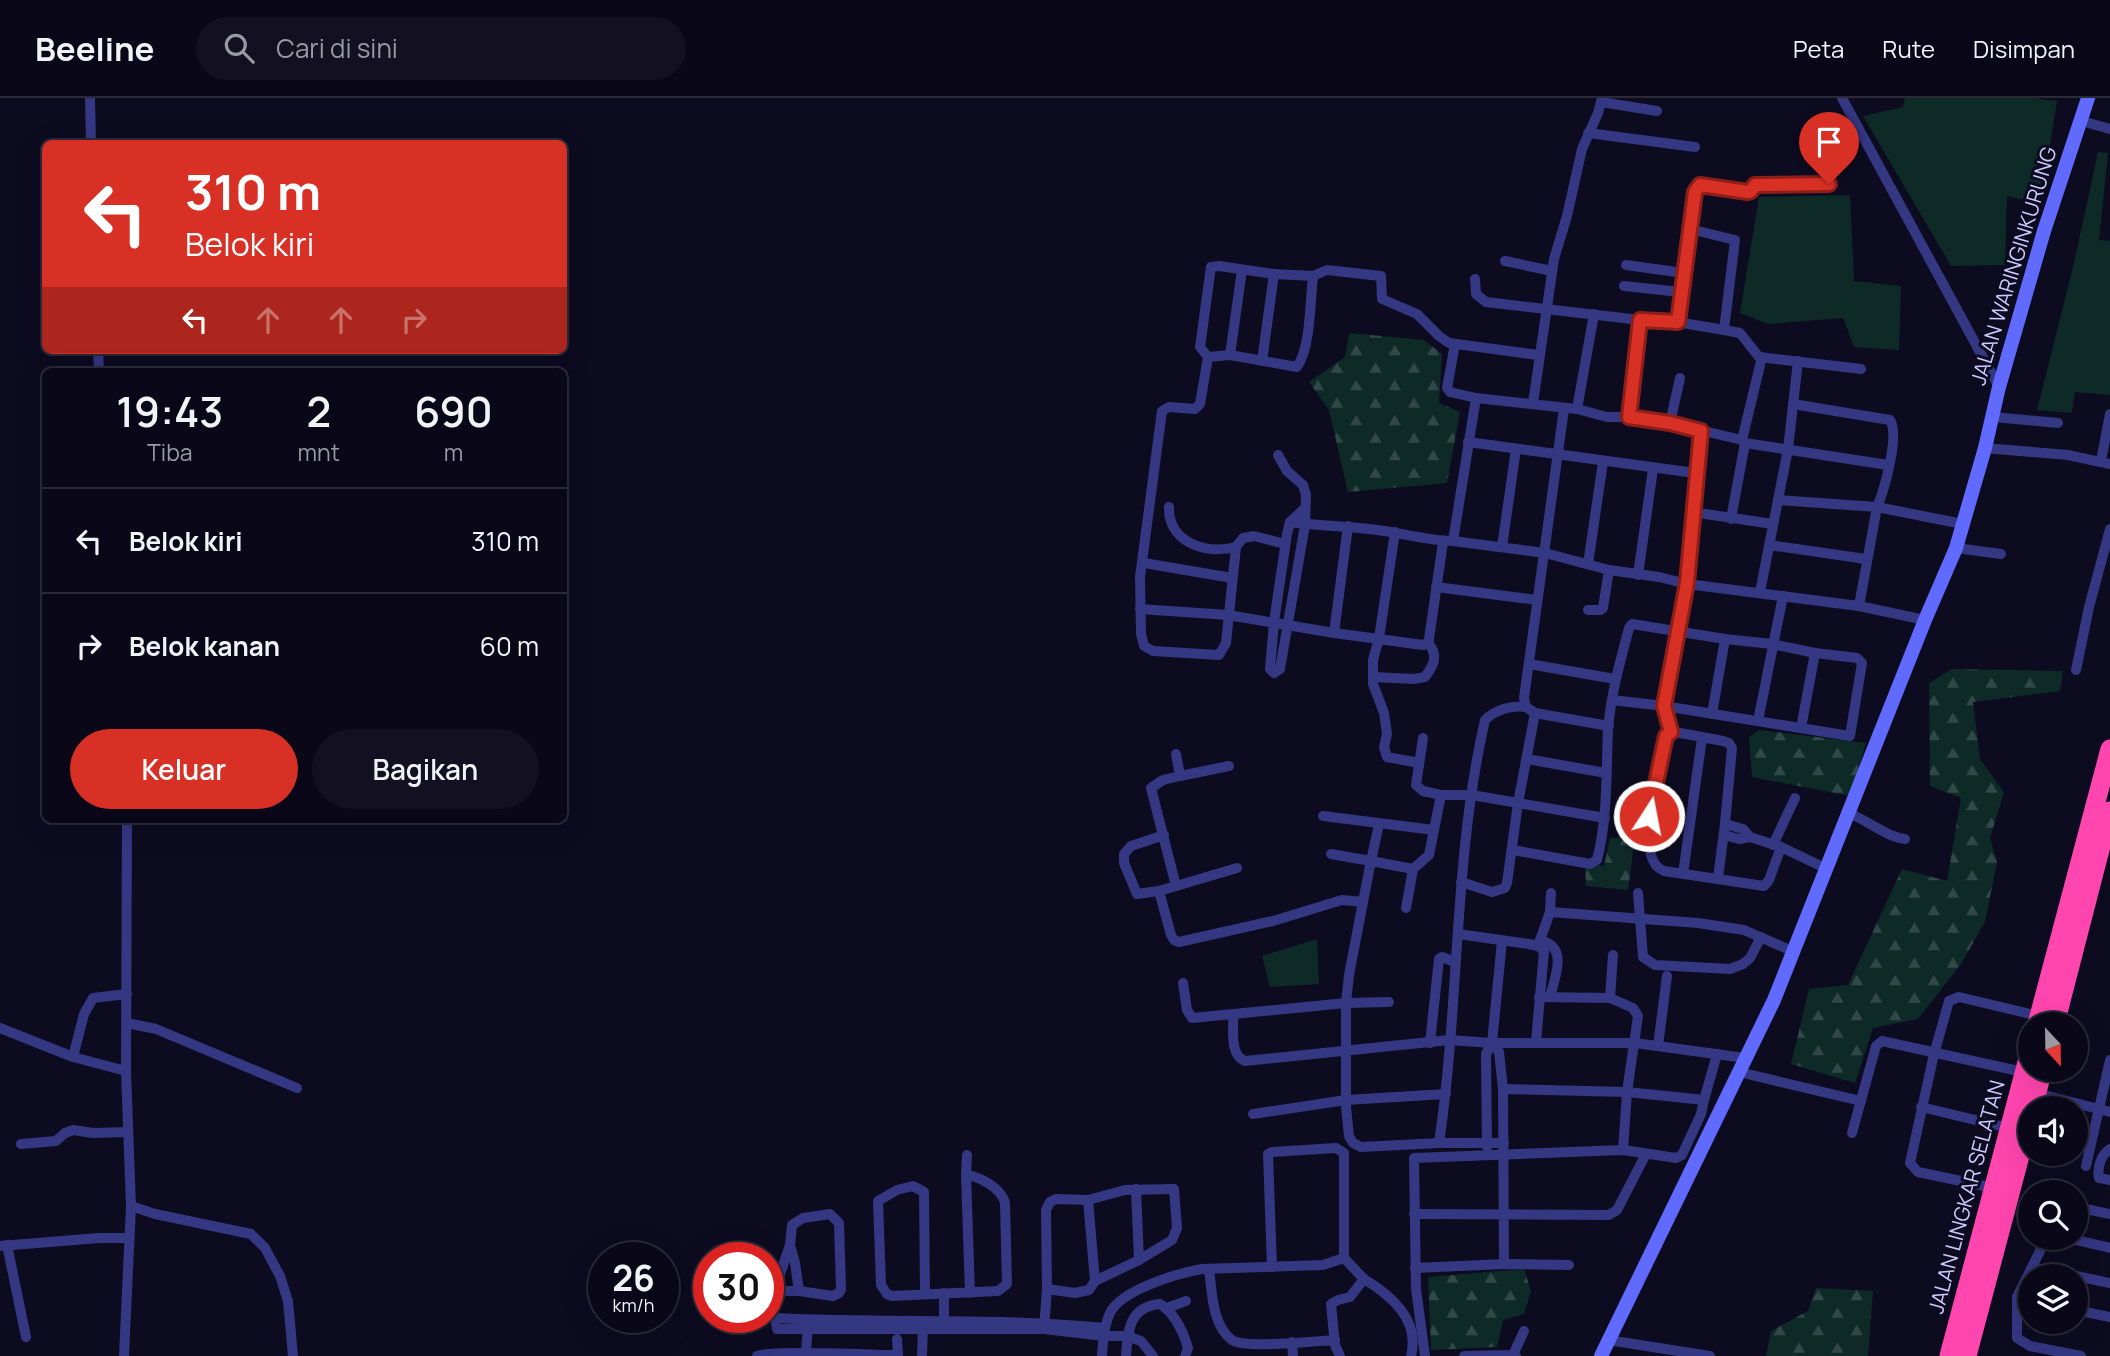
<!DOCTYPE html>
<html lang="id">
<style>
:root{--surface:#0a0818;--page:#131121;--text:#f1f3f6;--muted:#999aa2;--line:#2a2937;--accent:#d93025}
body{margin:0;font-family:Manrope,sans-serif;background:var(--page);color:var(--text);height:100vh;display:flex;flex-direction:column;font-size:26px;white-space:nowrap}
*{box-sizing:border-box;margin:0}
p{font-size:23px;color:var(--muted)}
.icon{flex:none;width:38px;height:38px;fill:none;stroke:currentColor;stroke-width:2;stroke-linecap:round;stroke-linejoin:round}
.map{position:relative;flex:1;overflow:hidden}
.panel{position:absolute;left:42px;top:270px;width:525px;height:455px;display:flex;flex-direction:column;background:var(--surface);border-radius:10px;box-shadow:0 7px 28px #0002,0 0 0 2px var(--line)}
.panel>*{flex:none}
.guide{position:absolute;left:42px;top:42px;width:525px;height:214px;border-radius:10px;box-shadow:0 7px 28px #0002,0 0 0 2px var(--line);background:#d93025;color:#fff;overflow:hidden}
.needle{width:46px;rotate:158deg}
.buttons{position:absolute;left:2018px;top:914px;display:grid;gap:14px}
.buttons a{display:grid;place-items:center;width:70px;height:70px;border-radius:50%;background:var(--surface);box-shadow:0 7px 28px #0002,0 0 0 2px var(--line);font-size:35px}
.speed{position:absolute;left:588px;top:1144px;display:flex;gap:14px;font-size:35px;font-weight:700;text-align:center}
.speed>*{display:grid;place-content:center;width:91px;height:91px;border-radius:50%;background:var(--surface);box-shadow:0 7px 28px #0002,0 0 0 2px var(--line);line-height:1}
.speed small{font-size:18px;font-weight:400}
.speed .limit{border:10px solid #d22;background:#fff;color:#111}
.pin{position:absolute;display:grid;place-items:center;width:60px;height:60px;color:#fff;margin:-72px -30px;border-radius:50% 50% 50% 0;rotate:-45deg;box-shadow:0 0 7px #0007}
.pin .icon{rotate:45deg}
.me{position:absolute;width:77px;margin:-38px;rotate:11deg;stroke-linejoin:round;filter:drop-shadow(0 0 5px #0008)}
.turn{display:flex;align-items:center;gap:24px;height:147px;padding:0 28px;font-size:32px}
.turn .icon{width:91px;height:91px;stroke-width:2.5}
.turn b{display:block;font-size:49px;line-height:60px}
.lanes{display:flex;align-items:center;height:66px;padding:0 28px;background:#0003;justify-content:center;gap:35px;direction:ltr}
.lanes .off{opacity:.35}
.eta{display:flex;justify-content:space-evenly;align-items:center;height:119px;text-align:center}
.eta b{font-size:42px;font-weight:600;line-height:49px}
.primary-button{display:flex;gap:14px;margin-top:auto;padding:14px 28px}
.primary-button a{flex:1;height:80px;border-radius:42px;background:var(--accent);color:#fff;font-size:28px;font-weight:600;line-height:80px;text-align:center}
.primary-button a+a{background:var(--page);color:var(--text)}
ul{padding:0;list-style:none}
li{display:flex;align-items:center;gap:21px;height:105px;padding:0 28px;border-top:2px solid var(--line)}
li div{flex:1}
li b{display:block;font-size:26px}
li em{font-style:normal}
header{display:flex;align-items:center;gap:42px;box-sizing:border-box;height:98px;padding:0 35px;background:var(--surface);border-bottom:2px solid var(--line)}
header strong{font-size:33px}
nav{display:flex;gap:38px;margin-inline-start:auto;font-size:24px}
.search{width:490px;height:63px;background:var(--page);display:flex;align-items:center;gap:18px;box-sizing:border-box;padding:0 24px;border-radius:38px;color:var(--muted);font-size:26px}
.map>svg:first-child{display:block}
.green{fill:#0e2a27}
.forest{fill:url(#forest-firs)}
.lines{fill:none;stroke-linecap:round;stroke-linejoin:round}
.street{stroke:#343782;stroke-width:10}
.secondary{stroke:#616aff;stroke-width:14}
.highway{stroke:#ff45ae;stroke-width:19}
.route-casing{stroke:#8d1f18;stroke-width:18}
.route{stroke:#d93025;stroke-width:12}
.labels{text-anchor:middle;stroke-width:6;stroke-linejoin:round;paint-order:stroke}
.street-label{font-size:21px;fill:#cccaff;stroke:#0d0b20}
</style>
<header>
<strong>Beeline</strong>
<div class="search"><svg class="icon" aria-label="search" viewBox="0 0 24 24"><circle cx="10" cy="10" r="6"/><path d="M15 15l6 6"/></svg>Cari di sini</div>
<nav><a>Peta</a><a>Rute</a><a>Disimpan</a></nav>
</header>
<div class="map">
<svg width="2110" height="1258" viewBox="0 0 2110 1258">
<defs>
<pattern id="forest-firs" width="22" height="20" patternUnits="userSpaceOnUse" patternTransform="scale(1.75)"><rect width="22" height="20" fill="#0e2a27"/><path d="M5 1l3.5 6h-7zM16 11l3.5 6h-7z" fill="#304847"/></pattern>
</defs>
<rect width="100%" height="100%" fill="#0d0b20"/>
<g class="green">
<polygon points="1905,0 2033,0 2057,3 2046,73 2033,104 2007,98 2005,167 1951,168 1863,18 1903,9"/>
<polygon points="2098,54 2108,55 2099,142 2110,143 2110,297 2075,294 2072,315 2037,312 2074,165"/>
<polygon points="1850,97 1854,183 1901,188 1899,252 1854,249 1843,220 1768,226 1740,215 1759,99"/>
<polygon points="1317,841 1319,886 1270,889 1262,858"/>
</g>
<g class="forest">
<polygon points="1349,235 1424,242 1442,256 1439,305 1460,314 1447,385 1348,394 1329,312 1309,284 1345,259"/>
<polygon points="1952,571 2063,573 2060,593 1973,604 1980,661 2004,694 1990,740 1997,764 1985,824 1961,866 1918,921 1873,930 1855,985 1791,966 1809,891 1848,887 1902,771 1947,783 1961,700 1930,688 1929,585"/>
<polygon points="1759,632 1866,645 1850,698 1752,679 1749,639"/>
<polygon points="1635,739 1628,792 1586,788 1585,765 1604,768 1610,740"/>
<polygon points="1524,1171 1531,1193 1524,1216 1503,1222 1497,1249 1431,1252 1428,1179"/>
<polygon points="1816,1190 1873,1193 1868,1258 1766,1258 1771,1233 1808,1213"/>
</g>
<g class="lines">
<g class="street">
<polyline points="90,0 91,46"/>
<polyline points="1842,0 1999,289"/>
<polyline points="1601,4 1657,13"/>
<polyline points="2081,23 2110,31"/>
<polyline points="1588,35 1695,49"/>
<polyline points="1690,131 1735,142 1724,232"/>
<polyline points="1505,163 1552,173"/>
<polyline points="1626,167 1684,175"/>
<polyline points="1475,181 1476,196 1486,204 1640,222 1677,224 1724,232 1740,235 1759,259 1861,271"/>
<polyline points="1624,188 1681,194"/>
<polyline points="1677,224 1695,94 1700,87 1748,94 1751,93 1755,87 1829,86"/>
<polyline points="1455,246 1447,290 1450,294 1476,300 1577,311 1607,319 1629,319 1670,325 1742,342"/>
<polyline points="98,252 99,273"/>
<polyline points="1230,257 1242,172"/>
<path d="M1208,259L1230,257L1297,269C1311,249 1310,203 1313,178"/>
<polyline points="1262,263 1274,176"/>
<polyline points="1533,305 1554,161 1567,118 1582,51 1598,15 1602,0"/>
<path d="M1793,306L1890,322C1900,337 1884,393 1877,409L1963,426"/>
<polyline points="1577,311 1594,216"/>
<polyline points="1629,319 1640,222"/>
<polyline points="1993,319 2058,325"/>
<polyline points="1670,325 1680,280"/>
<polyline points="1468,344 1695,375"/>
<polyline points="1745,345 1888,367"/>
<polyline points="1985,350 2068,357 2110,366"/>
<polyline points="1278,357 1287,373 1303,387 1306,397 1305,427 1280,571 1274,575 1270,571 1274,524 1287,436 1290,424 1304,411"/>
<polyline points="2101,363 2110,316"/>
<polyline points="1778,402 1877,409 1859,508"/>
<path d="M1169,409C1168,444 1205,457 1236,449"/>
<polyline points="1692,414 1773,426"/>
<polyline points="1731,421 1745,345 1742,342 1762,259"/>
<path d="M1290,424C1319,428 1348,428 1377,432C1402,435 1429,443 1453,443L1545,455L1609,472L1659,479L1687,486L1859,508L1925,522"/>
<polyline points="1395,434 1379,540 1373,562 1373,586 1384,615 1387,636 1384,649 1387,659 1419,665"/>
<polyline points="1453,443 1476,300"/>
<polyline points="1285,446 1254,438 1243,440 1236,449 1226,545 1219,557 1153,553 1144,548 1141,536 1140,479 1162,313 1169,309 1195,311 1200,306 1208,259 1200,249 1211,169 1219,168 1274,176 1313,178 1327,172 1381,178 1382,201 1417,216 1439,238 1449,245 1538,257"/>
<polyline points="1769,447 1866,461"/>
<polyline points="1502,449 1516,351"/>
<polyline points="1956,450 2001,456"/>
<polyline points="1144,465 1232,480"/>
<polyline points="1588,466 1603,364"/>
<polyline points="1638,477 1653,371"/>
<polyline points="1436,489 1537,502"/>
<polyline points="1760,494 1788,351 1798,263"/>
<polyline points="1140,511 1228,517 1334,535 1423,547 1428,545 1429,541 1443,444"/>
<polyline points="1588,512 1600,512 1603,510 1609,472"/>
<polyline points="1334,535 1348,428"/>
<polyline points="1529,566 1615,581"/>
<polyline points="2076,572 2089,509 2110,431"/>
<path d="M1373,579L1414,581L1425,579C1434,567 1439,557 1428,545"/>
<polyline points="1535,615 1609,628"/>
<polyline points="1712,616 1725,541"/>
<polyline points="1758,623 1783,498"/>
<polyline points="1801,630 1815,555"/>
<polyline points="1671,634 1664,608 1687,486 1701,333"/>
<polyline points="1423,640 1416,687 1423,693 1441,697"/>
<polyline points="1527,661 1606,675"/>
<polyline points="1180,678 1229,668"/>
<path d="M1849,715C1868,723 1887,739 1905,741"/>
<polyline points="1323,718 1434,732"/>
<polyline points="127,721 126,973 131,1108 155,1116 251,1136 265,1150 280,1178 288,1203 293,1258"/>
<polyline points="1725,726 1743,731 1750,739 1781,749 1825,770"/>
<polyline points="1164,737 1131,748 1124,756 1124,765 1137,796 1159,793 1176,788 1151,690 1163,682 1180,678 1176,656"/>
<polyline points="1724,737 1739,741 1750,739"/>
<polyline points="1773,747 1795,700"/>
<path d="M1513,752L1590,766L1597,762C1608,719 1606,675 1608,631C1611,596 1620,564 1629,530L1632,526L1725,541L1772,546L1815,555L1857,560L1862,565L1850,638L1664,608L1612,602"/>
<polyline points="1331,756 1371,763 1379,726"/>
<polyline points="1683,776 1702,640"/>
<path d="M1718,780L1725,726L1732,650L1729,645L1723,643L1675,634L1666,638C1660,664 1631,761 1664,773L1764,788L1769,782L1781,749"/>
<polyline points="1461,784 1492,794 1505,790 1507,785 1518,705 1535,615 1526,609 1524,600 1564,311"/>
<polyline points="1176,788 1237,770"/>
<polyline points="1159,793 1171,837 1174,842 1179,844 1273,823 1342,802 1363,804 1371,763 1413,771 1429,757 1441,697 1472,697 1605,720"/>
<polyline points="1638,795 1643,859 1655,867 1730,871 1743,866 1750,860 1761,839"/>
<polyline points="1363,804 1349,877 1346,905 1346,1009 1349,1038 1353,1045 1361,1049 1439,1045"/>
<polyline points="1406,810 1413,771"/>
<polyline points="1550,814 1698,825 1744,832 1792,853"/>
<polyline points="1458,836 1529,846 1538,848 1544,853 1536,944"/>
<path d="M1540,842C1569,849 1555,878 1550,899"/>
<polyline points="1538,848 1550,814 1551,795"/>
<polyline points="1613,857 1610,900 1633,910 1638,918 1627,994 1623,1052"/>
<polyline points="1183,885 1187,912 1192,920 1346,905 1389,904"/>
<polyline points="1539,899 1610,900"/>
<path d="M1233,917C1234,931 1229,957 1245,963L1449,942L1492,945H1635L1745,960"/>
<polyline points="127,925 156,931 297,990"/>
<polyline points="0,930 73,959 126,973"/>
<polyline points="1430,945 1439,861 1442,859 1455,864"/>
<polyline points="1492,945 1499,954 1503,991 1504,1166"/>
<polyline points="1658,948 1667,878"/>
<polyline points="73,959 84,916 93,900 127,896"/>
<polyline points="1739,974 1861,1003"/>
<polyline points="2036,995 2110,1014"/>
<polyline points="1704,1002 1717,956"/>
<polyline points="1921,1009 2009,1030"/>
<polyline points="1253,1016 1346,1002 1446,996"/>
<polyline points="1852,1035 1876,948 1882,943 2023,974"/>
<path d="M1504,1045H1439C1460,905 1453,761 1485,622C1495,612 1511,607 1526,609"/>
<polyline points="21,1046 56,1043 65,1035 73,1032 93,1035 128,1034"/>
<polyline points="1487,1049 1486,956 1492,945 1502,843"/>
<path d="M2110,1051C2101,1056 2097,1070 2099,1080L2110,1082"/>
<polyline points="2086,1068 2110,962"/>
<polyline points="966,1077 967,1057"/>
<polyline points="1994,1090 1918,1074 1910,1065 1934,956 1949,903 1959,899 2039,918"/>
<polyline points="1136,1091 1139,1162"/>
<polyline points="1088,1102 1095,1183"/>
<polyline points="2076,1109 2110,1116"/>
<polyline points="1414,1116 1609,1117 1617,1112 1646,1056"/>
<polyline points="2047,1139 2017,1199 2017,1240 2030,1248 2081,1258"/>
<polyline points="2063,1139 2110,1150"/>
<polyline points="7,1147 26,1239"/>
<polyline points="790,1147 795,1165 799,1193"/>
<polyline points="0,1148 99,1140 129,1140"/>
<polyline points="1272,1169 1268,1056 1272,1054 1336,1050 1344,1055 1344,1160"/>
<polyline points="1415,1170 1504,1166 1569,1167"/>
<polyline points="2034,1170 2075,1178"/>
<path d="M1209,1171C1212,1193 1212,1228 1232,1242C1244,1251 1316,1243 1335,1242"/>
<polyline points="2076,1178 2110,1185"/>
<path d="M780,1193H799L833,1198L839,1195L841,1191L839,1125L830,1116L803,1120L792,1127L790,1147L779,1179L780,1193L770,1205C772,1214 776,1221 777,1231H1044L1104,1238H1127L1141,1243L1153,1258"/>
<path d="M925,1196L924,1094L913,1088L897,1092L878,1103L881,1187L887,1196L892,1198L998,1193L1007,1186L1005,1105C1001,1090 981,1079 966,1077L970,1195"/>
<polyline points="1167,1210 1186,1203"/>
<polyline points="2076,1212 2110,1219"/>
<path d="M776,1220C886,1226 996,1219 1105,1230"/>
<polyline points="944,1224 944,1195"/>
<polyline points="1044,1231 1047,1191 1046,1112 1050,1104 1056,1101 1088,1102 1125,1092 1174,1091 1177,1130 1172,1142 1139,1162 1095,1183 1089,1192 1075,1195 1047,1191"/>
<polyline points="897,1241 898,1258"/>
<polyline points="1608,1242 1710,1258"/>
<polyline points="1292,1244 1293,1258"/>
<polyline points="806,1254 808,1226"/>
<polyline points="124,1258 131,1108"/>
<path d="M757,1258C766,1252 877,1257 898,1257"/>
<polyline points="922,1258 923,1228"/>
<path d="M1102,1258C1103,1244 1104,1228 1110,1215C1121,1192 1178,1175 1202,1171L1323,1167L1344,1160L1364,1181"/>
<path d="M1126,1258C1128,1232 1129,1209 1160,1206C1174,1215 1183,1233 1188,1250L1185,1258"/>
<path d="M1340,1258L1335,1247L1331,1206L1338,1202L1350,1199L1364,1181C1392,1198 1420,1222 1411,1258"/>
<polyline points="1425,1258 1416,1191 1414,1060 1623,1052 1676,1060 1682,1057 1701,1016 1704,1002 1627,994 1503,991"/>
<polyline points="1464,1258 1513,1257"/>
<polyline points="1516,1258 1513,1257 1524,1233"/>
</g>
<polyline class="secondary" points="1601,1258 1774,902 1925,522 1956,450 1985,350 1999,289 2044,133 2088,0"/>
<g class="highway">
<polyline points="2037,926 2110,651"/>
<polyline points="2055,926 2110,713"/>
<polyline points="2033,1010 2043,971"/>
<polyline points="1949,1258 2030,953"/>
<polyline points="1967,1258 2030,1020"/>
</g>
</g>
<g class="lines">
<defs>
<polyline id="route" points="1649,718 1666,638 1671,634 1664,608 1687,485 1701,333 1670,325 1629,319 1640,222 1678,224 1695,94 1700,87 1748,94 1751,93 1755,87 1829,86"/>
</defs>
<use href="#route" class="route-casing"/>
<use href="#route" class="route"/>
</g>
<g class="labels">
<g class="street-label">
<text transform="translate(2014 168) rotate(-73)" y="7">JALAN WARINGINKURUNG</text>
<text transform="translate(1967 1099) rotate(-75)" y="7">JALAN LINGKAR SELATAN</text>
</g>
</g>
</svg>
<div class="buttons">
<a><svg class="needle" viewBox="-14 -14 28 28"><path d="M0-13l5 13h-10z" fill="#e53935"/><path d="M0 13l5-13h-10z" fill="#999aa2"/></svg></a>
<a><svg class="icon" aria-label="sound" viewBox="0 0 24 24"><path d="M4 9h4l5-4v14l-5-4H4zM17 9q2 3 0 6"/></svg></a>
<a><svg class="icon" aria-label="search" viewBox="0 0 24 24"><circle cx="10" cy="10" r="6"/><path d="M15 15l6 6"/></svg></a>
<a><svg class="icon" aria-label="layers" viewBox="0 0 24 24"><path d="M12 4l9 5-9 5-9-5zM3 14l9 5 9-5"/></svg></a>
</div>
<div class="speed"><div>26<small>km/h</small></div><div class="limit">30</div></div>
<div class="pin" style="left:1829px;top:86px;background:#d93025"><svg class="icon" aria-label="arrive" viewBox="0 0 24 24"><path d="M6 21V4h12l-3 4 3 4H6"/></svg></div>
<svg class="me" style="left:1649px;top:718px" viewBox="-20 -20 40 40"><circle r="17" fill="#d93025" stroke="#fff" stroke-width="3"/><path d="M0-11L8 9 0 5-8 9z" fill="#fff"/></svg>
<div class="guide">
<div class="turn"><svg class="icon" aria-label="left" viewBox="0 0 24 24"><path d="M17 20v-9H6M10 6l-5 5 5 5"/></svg><div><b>310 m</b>Belok kiri</div></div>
<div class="lanes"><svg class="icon" aria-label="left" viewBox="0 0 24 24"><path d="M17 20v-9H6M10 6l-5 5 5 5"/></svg><svg class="icon off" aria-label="ahead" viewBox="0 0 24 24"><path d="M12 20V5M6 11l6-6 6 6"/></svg><svg class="icon off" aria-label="ahead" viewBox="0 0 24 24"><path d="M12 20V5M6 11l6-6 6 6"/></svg><svg class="icon off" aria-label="right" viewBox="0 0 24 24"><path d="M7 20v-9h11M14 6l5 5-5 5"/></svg></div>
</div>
<section class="panel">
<div class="eta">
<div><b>19:43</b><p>Tiba</p></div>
<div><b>2</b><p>mnt</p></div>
<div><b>690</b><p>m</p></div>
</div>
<ul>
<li><svg class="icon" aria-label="left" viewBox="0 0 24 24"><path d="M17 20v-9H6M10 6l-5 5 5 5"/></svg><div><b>Belok kiri</b></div><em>310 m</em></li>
<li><svg class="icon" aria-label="right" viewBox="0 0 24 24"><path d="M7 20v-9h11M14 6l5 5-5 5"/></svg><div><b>Belok kanan</b></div><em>60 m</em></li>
</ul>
<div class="primary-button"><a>Keluar</a><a>Bagikan</a></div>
</section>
</div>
